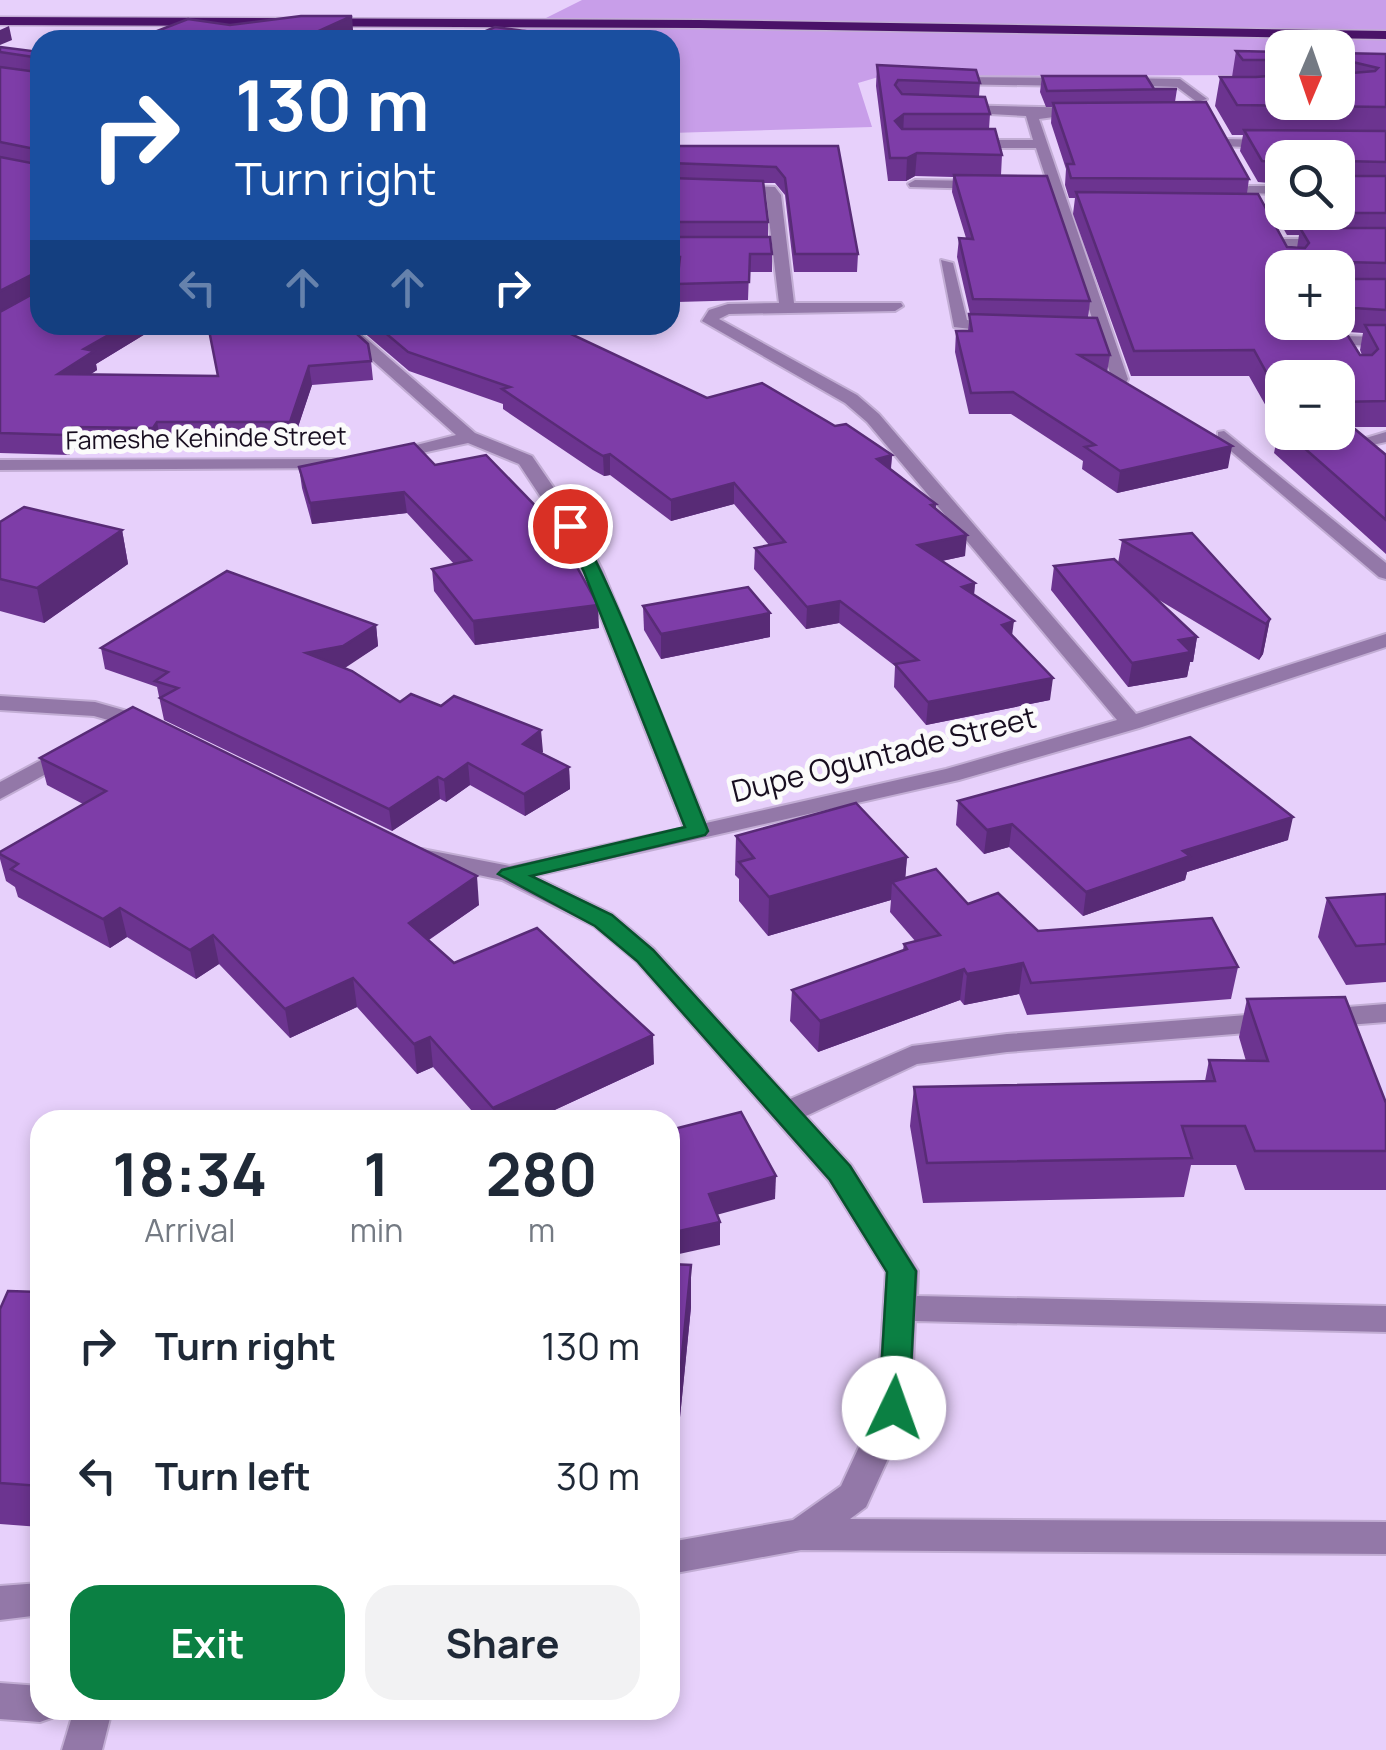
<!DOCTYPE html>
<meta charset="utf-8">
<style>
:root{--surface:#fff;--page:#f2f2f3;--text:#1f2937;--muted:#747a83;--accent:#0b8043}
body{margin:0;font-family:Manrope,sans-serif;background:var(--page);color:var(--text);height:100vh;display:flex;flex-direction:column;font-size:38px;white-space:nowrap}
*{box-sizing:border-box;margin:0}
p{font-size:32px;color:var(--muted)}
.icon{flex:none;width:55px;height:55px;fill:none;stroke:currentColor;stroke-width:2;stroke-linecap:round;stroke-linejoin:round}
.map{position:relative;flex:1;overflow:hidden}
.details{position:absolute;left:30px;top:1110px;width:650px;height:610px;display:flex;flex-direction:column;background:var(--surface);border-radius:30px;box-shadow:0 5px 15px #0003}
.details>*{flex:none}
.banner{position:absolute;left:30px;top:30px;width:650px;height:305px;border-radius:30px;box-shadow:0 5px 15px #0003;background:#1a4fa0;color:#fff;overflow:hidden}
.needle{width:65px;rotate:182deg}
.fabs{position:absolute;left:1265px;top:30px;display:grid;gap:20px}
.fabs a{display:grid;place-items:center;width:90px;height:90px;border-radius:20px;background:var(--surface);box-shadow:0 5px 15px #0003;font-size:50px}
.pin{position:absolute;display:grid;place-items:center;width:85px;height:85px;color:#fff;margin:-42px;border:5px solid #fff;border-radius:50%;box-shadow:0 2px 10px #0007}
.me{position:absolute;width:110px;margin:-55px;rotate:3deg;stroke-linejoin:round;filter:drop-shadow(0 0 8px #0008)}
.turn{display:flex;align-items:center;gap:35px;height:210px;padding:0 40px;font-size:45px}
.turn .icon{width:130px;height:130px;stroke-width:2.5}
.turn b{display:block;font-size:70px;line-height:85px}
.lanes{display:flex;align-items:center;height:95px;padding:0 40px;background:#0003;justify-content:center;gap:50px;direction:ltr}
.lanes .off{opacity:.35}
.eta{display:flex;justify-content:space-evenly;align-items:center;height:170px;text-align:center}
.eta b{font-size:60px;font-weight:700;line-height:70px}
.button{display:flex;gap:20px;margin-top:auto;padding:20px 40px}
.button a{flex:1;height:115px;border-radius:30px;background:var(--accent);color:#fff;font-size:40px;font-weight:700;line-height:115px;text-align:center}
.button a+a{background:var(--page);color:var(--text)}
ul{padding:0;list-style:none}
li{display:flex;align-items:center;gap:30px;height:130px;padding:0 40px}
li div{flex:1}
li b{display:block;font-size:38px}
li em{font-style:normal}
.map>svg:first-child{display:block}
.green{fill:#c89ee9}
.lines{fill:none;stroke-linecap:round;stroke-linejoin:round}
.minor-casing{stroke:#c2add4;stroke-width:4}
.trunk-casing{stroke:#c2add4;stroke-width:3}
.minor{fill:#9378a8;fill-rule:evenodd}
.trunk{fill:#4a1368;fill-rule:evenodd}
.wall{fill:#6c3490;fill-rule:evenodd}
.shaded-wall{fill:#582b76}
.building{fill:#7e3da8;stroke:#582b76;stroke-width:2.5;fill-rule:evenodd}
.route{fill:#0b8043;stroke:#07532c;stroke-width:2.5}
.labels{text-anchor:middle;stroke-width:10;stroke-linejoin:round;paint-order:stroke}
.far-street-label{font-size:25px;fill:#180e20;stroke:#fbfbfb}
.street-label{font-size:30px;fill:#180e20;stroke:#fbfbfb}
</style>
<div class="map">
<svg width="1386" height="1750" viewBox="0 0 1386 1750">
<rect width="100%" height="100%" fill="#e7d0fb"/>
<polygon class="green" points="582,0 1386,0 1386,75 1338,75 1338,48 1282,48 1282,75 882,76 858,83 872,127 670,133 670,58 674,53 670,52 670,40 573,40 516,33"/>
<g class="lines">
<defs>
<g id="minor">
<polygon points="949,77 1074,78 1080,82 1074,86 945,84"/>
<polygon points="1119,78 1180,79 1207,99 1197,102 1177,87 1115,85"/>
<polygon points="956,105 1085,108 1091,112 1039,119 1128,379 1126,383 1112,379 1036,148 966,148 960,144 966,140 1033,140 1026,116 952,112"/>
<polygon points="1225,139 1275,140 1281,144 1275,148 1220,146 1220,140"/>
<polygon points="915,180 984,181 991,185 984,189 910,187 908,184"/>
<polygon points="670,183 775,187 781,195 794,303 901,303 903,306 895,311 729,314 719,319 857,395 879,414 1136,714 1386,634 1386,647 1139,728 959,780 534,876 612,914 654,949 790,1099 912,1046 1007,1034 1272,1013 1282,1016 1286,1022 1282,1028 1272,1031 1007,1052 917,1064 806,1116 851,1165 913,1263 918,1271 917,1296 1386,1306 1386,1332 915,1321 911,1408 866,1507 850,1519 1386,1522 1386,1554 801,1550 670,1574 670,1542 793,1520 841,1486 877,1408 886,1272 829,1181 636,961 594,926 502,880 413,861 410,856 422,849 510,866 684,828 583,572 560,526 519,464 468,443 381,462 381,454 456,435 333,325 351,325 475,433 532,456 580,526 603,572 706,823 946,769 1117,720 867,422 845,403 702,321 709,310 728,304 779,303 766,194 670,191"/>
<polygon points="1249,186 1282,186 1282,194 1244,193 1242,190"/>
<polygon points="1278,239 1386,239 1386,247 1273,246 1271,243"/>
<polygon points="941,260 953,263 967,320 1004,327 1004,333 954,327"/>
<polygon points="1342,336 1386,337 1386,347 1336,344 1336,338"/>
<polygon points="1224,431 1386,563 1386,579 1379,577 1218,440 1218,432"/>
<polygon points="1386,432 1386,442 1368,446 1386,465 1386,480 1358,460 1349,443"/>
<polygon points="337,459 346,464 343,468 0,470 0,460"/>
<polygon points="0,696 95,702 155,719 158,724 147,731 94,716 0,710"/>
<polygon points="73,743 84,750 81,755 0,799 0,782"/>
<polygon points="1386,1004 1386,1022 1322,1027 1312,1024 1308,1018 1312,1012 1322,1009"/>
<polygon points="40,1583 40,1615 0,1620 0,1586"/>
<polygon points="0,1683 40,1686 40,1710 57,1710 54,1717 40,1722 0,1719"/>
<polygon points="74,1710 112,1710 102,1750 62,1750"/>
</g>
<polygon id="trunk" points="0,17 699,20 1386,31 1386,39 699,28 0,25"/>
</defs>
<use href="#minor" class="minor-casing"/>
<use href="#trunk" class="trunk-casing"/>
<use href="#minor" class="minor"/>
<use href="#trunk" class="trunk"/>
</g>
<g class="wall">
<polygon points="0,47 40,52 40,325 160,325 96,364 97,370 91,374 218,376 208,325 347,325 371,361 373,380 312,385 293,442 161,442 157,448 76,447 69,455 0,453"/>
<path d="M1236,51L1282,52V102L1338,53L1386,54V427H1352L1386,455V554L1274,453L1279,429L1249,376H1131L1073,214L1075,198H1069L1065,185L1066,169L1051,123L1052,107H1046L1040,92L1042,76L1154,89H1177L1175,102L1249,179L1247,193L1287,247L1297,248L1299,235H1287L1266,198L1269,183L1258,182L1240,151L1243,135H1232L1215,106L1220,77H1232ZM1282,158H1338V212H1282ZM1282,268L1338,317L1349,332L1363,333L1360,350L1362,355H1360ZM1282,378H1338V432H1282Z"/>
<polygon points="877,65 980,83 979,96 990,114 989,129 1002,155 1001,175 1090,301 1088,318 1110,355 1107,372 1228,468 1117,493 1082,469 1083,461 1011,414 969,414 955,352 956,331 968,331 970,314 957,257 959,238 966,238 952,192 953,177 915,176 906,181 888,181 876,86"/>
<polygon points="670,146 838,146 858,254 857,272 794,272 785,195 775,183 763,183 768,222 768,237 772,254 772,272 749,272 748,300 677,302 678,275 670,275"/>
<polygon points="355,325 566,325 566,332 707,398 835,426 892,455 891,469 936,504 936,508 965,556 942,561 975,583 974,595 1012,636 1050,700 926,725 894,687 895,666 839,623 806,629 754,569 755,548 769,545 734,504 671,521 610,475 604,476 593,470 503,409 503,404 409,371"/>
<polygon points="435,465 599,628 475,645 434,591 432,569 454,564 407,513 312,524 302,488 299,467"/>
<polygon points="0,522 122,530 128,564 44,623 0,611"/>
<polygon points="1122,540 1270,619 1263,654 1259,660 1154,597 1197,637 1193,662 1190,662 1187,677 1128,687 1051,590 1054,566 1118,563"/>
<polygon points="643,606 770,613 770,637 661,659 644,630"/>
<polygon points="376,625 378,646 343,668 400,702 543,752 541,753 569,767 570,789 525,816 470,785 446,802 440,799 392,831 164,720 157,687 105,669 101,648"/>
<polygon points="40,758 479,905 429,940 454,963 654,1064 533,1120 480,1120 433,1067 417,1074 357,1007 290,1038 219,964 196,979 127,937 110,948 18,897 15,887 6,881 0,859 0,852 83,804 47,785"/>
<polygon points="958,801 1288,840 1187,872 1185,880 1083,916 1009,847 984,854 956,825"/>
<polygon points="736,836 907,857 905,878 1038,931 1238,967 1231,999 1027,1015 1019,994 964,1005 960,1000 818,1052 790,1021 792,990 903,950 904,944 916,942 890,912 891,900 768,936 739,901 739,879 735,875"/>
<polygon points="1386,894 1386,982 1346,985 1318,937 1327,898"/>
<polygon points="1247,999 1386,1103 1386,1190 1245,1190 1236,1165 1191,1165 1184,1197 923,1203 910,1126 914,1087 1205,1081 1209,1060 1246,1061 1239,1037"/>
<polygon points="670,1264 691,1265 691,1307 672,1497 670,1497"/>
<polygon points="40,1292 40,1527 0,1524 0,1309"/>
</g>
<g class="shaded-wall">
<polygon points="352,16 353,30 332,40 299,40"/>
<polygon points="9,26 12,40 0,45 0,30"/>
<polygon points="904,114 903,136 895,121"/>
<polygon points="917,153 915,176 906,181 907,158"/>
<polygon points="37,272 40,291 0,312 0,291"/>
<polygon points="1343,293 1338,317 1338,294"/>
<polygon points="126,325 160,325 96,364 97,370 62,393 58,374 84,349"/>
<polygon points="548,325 566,325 567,337"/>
<polygon points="309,366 312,385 293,442 290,422"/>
<polygon points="157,422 161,442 157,448 153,428"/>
<polygon points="72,427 76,447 69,455 65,435"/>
<polygon points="1232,446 1228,468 1117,493 1120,471"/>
<polygon points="610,454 610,475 604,476 603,456"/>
<polygon points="892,455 890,475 877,459"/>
<polygon points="734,483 734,504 671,521 671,500"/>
<polygon points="404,492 407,513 312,524 310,503"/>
<polygon points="122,530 128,564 44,623 37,588"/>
<polygon points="967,535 965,556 917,566 918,545"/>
<polygon points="975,583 973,605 962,587"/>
<polygon points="840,601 839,623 806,629 807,607"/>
<polygon points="598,605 599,628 475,645 473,621"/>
<polygon points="770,613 770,637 661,659 661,634"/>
<polygon points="1270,619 1263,654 1259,660 1266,624"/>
<polygon points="1014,621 1011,643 1002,625"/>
<polygon points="376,625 378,646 345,668 308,674 306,653"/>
<polygon points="1197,637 1193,662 1190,662 1187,677 1128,687 1132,663 1179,640"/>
<polygon points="1053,678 1050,700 926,725 928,702"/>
<polygon points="541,730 543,752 524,765 523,744"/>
<polygon points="468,763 470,785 446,802 444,780"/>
<polygon points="569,767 570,789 525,816 524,794"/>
<polygon points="438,777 440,799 392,831 389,809"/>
<polygon points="1293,817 1288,840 1187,872 1185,880 1083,916 1086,892 1183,851"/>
<polygon points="1012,824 1009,847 984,854 987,830"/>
<polygon points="907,857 904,894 892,882 891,900 768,936 769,897"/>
<polygon points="477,876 479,905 412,951 409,923"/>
<polygon points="120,908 127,937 110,948 103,919"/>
<polygon points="213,935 219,964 196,979 190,950"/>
<polygon points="1023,963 1019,994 964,1005 967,974"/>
<polygon points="964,969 960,1000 818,1052 820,1021"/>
<polygon points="353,978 357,1007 290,1038 285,1009"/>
<polygon points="653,1035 654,1064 533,1120 494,1120 493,1108"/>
<polygon points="430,1037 433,1067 417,1074 414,1044"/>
<polygon points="776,1176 775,1199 709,1217 709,1194"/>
<polygon points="720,1222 720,1245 670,1256 670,1233"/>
<polygon points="691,1265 691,1307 672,1497 672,1455"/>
</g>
<g class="building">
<polygon points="301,16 352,16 299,40 134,40 188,19 230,25"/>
<polygon points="495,27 555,35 549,38 565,40 465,40"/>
<polygon points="0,47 40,52 40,58 0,52"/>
<polygon points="1236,51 1282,52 1282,60 1243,60"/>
<path d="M1338,53L1386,54V107L1237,105L1220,77H1256L1282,75V102H1338ZM1344,60L1378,68L1375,71L1341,74L1340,64Z"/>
<polygon points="877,65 976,70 980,83 898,80 895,85 902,94 985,97 990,114 904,114 895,121 902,129 995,129 1002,155 917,153 907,158 890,158"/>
<polygon points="0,67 37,72 40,69 40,153 40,150 0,142"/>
<polygon points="1042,76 1146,76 1154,89 1177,89 1047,91"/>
<polygon points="1206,102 1249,179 1071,178 1067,164 1074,164 1053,103"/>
<polygon points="1244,130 1386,131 1386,162 1342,161 1338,172 1342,176 1386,176 1386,213 1291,213 1338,212 1338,158 1282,158 1282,162 1262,161"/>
<polygon points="670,146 838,146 858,254 795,254 785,178 776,167 670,163"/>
<polygon points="0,157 36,164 40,161 40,325 126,325 84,349 94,351 58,374 218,376 208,325 347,325 368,344 371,361 309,366 290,422 157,422 153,428 72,427 65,435 0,433 0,312 38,291 37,272 0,291"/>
<polygon points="954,175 1047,176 1090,301 973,299 959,238 973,239"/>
<polygon points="1282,175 1282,197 1270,176"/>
<polygon points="670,178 763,181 768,222 670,222"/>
<polygon points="1076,192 1258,194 1287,247 1305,248 1309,243 1300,228 1386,228 1386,263 1343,262 1339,275 1343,279 1386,279 1386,310 1354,308 1343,293 1338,294 1338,268 1282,268 1282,322 1338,322 1338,320 1360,355 1372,355 1378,349 1365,325 1386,325 1386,401 1338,402 1338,378 1282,378 1282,401 1254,350 1134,351"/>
<polygon points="670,237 770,237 772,254 750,254 749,282 677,284 680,257 670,257"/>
<polygon points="969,314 1097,318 1110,355 1079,355 1232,446 1120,471 1085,447 1095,445 1013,392 971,393 956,331 972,331"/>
<polygon points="376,325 552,325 707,398 762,383 835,426 846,424 892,455 877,459 936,504 931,505 967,535 918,545 975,583 962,587 1014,621 1002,625 1053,678 928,702 895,664 918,660 840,601 807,607 755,548 785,542 734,483 671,500 610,454 603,456 593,450 502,389 510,387 408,352"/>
<polygon points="1338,415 1386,455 1386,520 1286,432 1338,432"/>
<polygon points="414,443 435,465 486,455 553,524 598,605 473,621 432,569 471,560 404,492 310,503 299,467"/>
<polygon points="24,507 122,530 37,588 0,579 0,522"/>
<polygon points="1192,533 1270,619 1266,624 1122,540"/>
<polygon points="1114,559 1197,637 1179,640 1191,652 1132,663 1054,566"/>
<polygon points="227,571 376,625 343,646 306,653 352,671 400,702 411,694 441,706 454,696 541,730 523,744 569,767 524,794 468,763 444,780 438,777 389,809 160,698 178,688 155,681 168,672 101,648"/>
<polygon points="748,587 770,613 661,634 643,606"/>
<polygon points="133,707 477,876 409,923 454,963 537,928 653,1035 493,1108 430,1037 414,1044 353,978 285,1009 213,935 190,950 120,908 103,919 11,869 18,864 0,854 0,852 106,791 40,758"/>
<polygon points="1190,737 1293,817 1183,851 1190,856 1086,892 1012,824 987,830 958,801"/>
<polygon points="856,803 907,857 769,897 739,862 754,858 736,836"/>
<polygon points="936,869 968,904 998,893 1038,931 1212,918 1238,967 1031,983 1023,963 967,974 964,969 820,1021 792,990 907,949 904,944 940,935 892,882"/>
<polygon points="1386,894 1386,944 1356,946 1327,898"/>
<polygon points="1345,997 1386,1103 1386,1151 1255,1151 1245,1126 1182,1126 1192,1158 927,1163 914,1087 1215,1081 1209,1060 1268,1061 1247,999"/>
<polygon points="741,1112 776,1176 709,1194 720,1222 670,1233 670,1130"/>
<polygon points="670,1264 691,1265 672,1455 670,1455"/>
<polygon points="8,1291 40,1292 40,1486 0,1483 0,1309"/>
</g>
<path class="route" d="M570,521C593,530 691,790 708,831L705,835L531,876L612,915L653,950L850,1166L916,1271L909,1408L905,1417L894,1421L883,1417L879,1408L887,1272L830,1180L637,961L595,926L498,874L502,870L685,827L584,572L562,526Z"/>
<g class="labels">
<g class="far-street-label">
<text transform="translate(206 438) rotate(-1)" y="9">Fameshe Kehinde Street</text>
</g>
<g class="street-label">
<text transform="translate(884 755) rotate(-14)" y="10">Dupe Oguntade Street</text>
</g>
</g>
</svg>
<div class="fabs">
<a><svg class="needle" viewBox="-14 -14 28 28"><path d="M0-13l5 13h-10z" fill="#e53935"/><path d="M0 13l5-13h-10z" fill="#747a83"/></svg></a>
<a><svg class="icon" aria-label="search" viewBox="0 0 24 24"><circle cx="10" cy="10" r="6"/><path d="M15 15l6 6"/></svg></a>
<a>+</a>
<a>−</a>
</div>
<div class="pin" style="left:570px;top:526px;background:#d93025"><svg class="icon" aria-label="arrive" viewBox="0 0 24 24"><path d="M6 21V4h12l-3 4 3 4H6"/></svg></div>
<svg class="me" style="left:894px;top:1408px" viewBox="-20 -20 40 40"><circle r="19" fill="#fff"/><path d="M0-13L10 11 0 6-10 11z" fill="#0b8043"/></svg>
<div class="banner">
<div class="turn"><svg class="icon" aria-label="right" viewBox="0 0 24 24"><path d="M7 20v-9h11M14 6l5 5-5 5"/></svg><div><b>130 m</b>Turn right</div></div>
<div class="lanes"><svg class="icon off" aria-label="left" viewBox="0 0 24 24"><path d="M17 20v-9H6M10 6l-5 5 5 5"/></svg><svg class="icon off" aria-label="ahead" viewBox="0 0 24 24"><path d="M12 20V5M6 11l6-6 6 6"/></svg><svg class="icon off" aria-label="ahead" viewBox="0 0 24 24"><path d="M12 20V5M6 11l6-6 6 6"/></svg><svg class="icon" aria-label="right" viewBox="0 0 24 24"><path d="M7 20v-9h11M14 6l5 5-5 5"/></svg></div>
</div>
<section class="details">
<div class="eta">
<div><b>18:34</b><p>Arrival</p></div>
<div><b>1</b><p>min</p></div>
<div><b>280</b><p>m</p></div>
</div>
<ul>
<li><svg class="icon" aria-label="right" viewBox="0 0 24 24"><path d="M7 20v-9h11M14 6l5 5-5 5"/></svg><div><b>Turn right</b></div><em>130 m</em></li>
<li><svg class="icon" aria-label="left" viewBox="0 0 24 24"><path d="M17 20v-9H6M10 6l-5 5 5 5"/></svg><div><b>Turn left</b></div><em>30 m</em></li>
</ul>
<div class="button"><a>Exit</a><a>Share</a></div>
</section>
</div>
